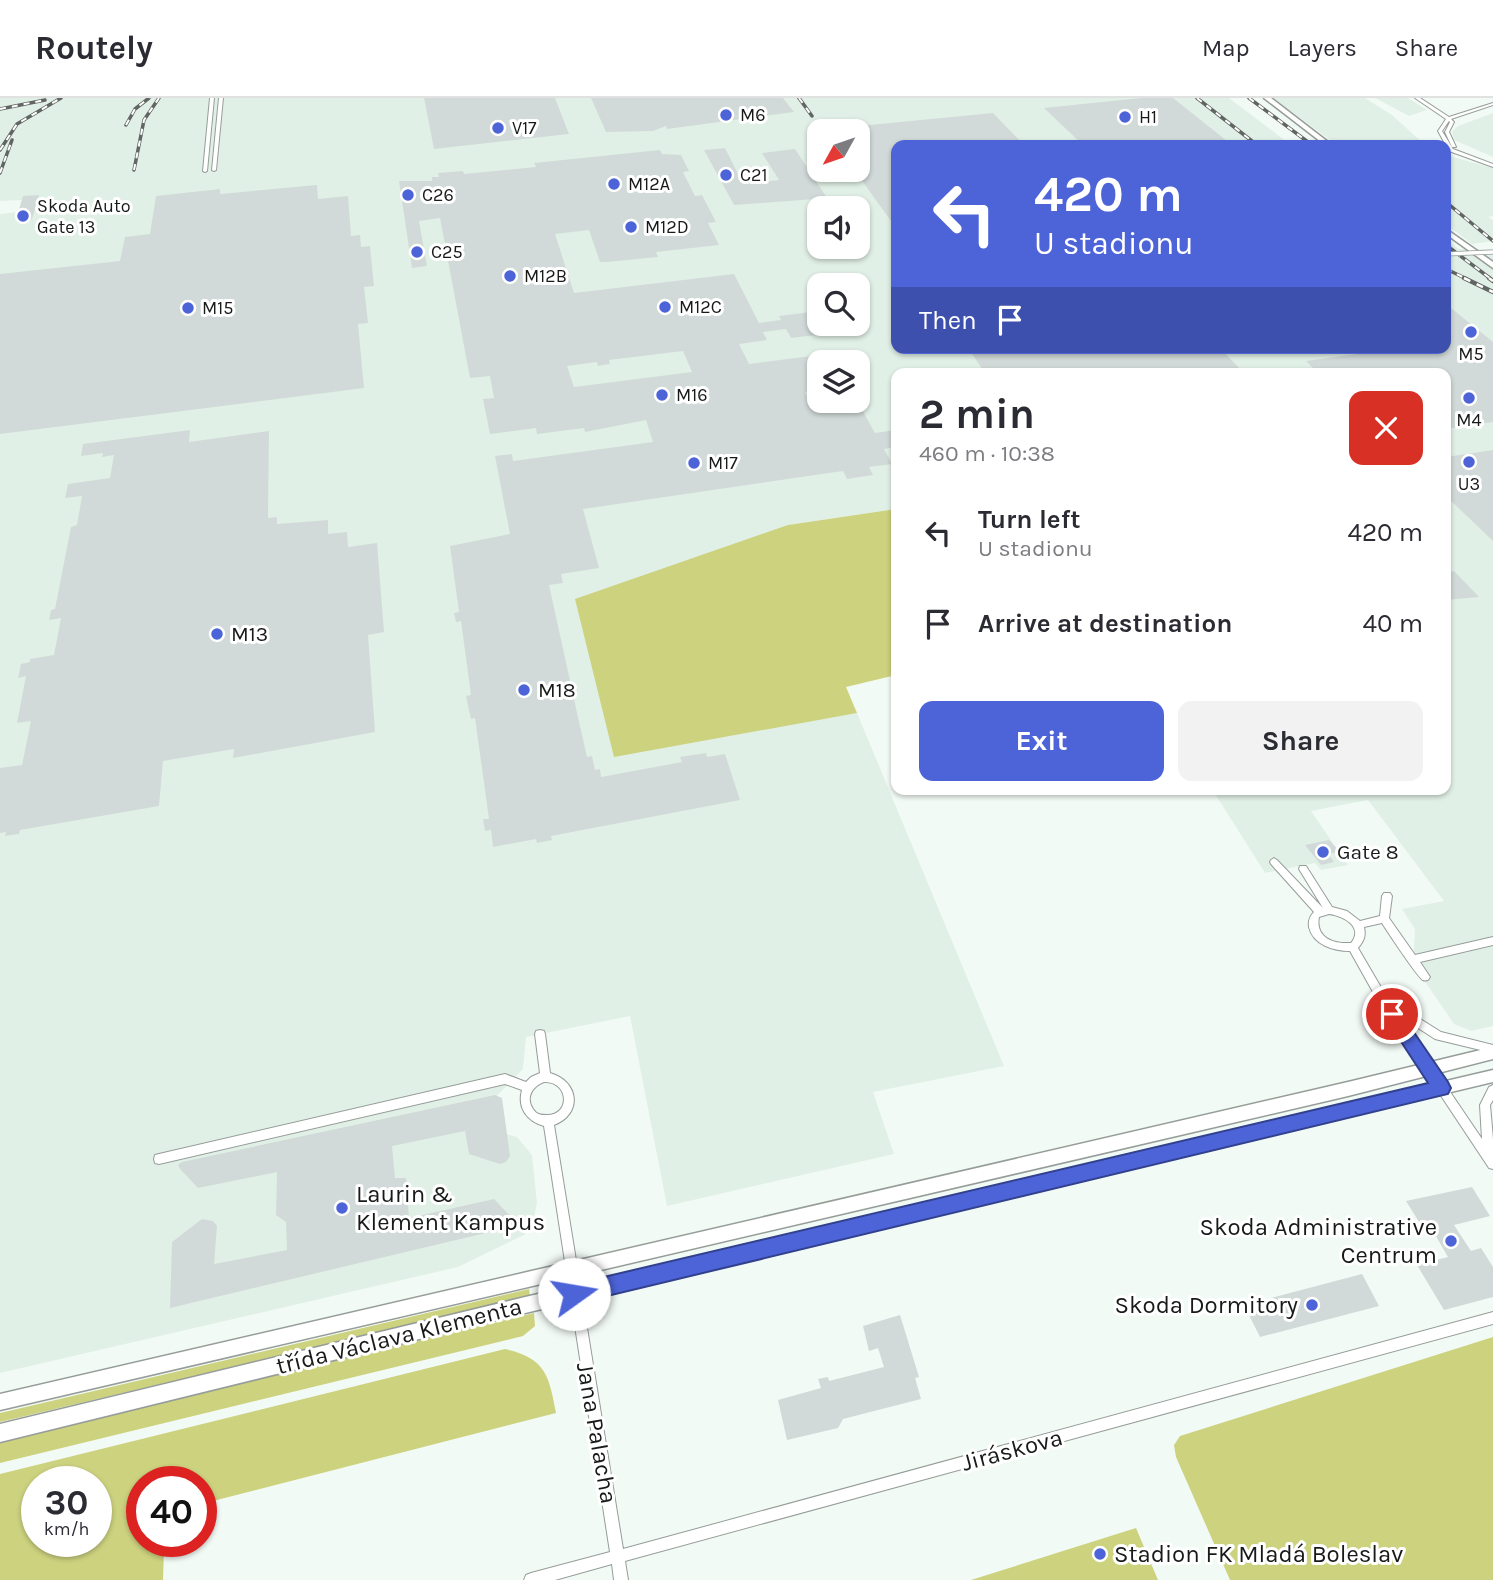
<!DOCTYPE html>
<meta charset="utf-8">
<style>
:root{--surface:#fff;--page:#f2f2f3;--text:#2b2b33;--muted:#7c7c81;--line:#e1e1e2;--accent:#4d64d9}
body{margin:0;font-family:Karla,sans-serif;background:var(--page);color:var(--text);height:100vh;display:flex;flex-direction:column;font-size:26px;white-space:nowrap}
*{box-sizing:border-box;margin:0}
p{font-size:23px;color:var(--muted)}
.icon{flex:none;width:38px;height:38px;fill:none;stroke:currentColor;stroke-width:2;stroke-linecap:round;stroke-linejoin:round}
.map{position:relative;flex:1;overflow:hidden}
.sheet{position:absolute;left:891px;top:270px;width:560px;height:427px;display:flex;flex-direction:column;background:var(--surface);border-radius:14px;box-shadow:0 2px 5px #0004}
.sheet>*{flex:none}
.hud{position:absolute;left:891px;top:42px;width:560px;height:214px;border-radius:14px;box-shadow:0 2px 5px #0004;background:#4d64d9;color:#fff;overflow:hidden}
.needle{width:46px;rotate:230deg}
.buttons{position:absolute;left:807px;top:21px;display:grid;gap:14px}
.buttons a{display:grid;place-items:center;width:63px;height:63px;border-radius:14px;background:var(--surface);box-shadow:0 2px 5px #0004;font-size:35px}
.speed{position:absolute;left:21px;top:1368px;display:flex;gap:14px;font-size:35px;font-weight:700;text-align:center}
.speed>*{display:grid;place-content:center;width:91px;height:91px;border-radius:50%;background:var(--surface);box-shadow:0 2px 5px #0004;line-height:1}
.speed small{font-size:18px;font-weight:400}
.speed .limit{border:10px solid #d22;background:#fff;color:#111}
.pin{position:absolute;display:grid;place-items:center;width:60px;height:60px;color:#fff;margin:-30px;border:4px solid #fff;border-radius:50%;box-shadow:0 2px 7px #0007}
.me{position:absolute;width:77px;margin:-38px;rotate:77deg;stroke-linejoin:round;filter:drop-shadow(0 0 5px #0008)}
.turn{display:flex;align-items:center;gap:24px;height:147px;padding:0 28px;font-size:32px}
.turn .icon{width:91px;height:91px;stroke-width:2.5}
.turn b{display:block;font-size:49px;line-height:60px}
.then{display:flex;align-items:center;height:66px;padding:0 28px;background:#0003;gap:14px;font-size:26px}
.round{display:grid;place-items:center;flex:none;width:74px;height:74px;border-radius:14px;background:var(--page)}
.summary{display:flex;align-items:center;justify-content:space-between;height:119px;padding:0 28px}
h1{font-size:42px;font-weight:700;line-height:52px}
.primary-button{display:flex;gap:14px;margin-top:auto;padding:14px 28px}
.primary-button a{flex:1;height:80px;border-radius:14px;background:var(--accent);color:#fff;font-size:28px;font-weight:700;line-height:80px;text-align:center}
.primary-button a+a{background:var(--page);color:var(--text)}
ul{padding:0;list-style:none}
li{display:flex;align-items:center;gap:21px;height:91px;padding:0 28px}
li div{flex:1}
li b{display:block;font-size:26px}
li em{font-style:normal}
header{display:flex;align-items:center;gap:42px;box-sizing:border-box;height:98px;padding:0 35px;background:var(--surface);border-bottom:2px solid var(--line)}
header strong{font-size:33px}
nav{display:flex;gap:38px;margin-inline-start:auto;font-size:24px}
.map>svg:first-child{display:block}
.built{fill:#e1f0e6;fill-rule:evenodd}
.green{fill:#cdd27f;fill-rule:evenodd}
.building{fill:#d1dad8;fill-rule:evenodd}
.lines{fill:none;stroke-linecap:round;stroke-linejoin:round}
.minor-casing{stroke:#969d99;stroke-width:2}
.tertiary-casing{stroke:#969d99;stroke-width:3}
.minor{fill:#fff;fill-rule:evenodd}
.tertiary{fill:#fff;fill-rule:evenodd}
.rail-far1-casing{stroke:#616563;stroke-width:3.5}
.rail-casing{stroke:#616563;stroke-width:4.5}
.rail-far1{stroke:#fff;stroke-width:2;stroke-dasharray:6;stroke-linecap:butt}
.rail{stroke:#fff;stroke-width:2.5;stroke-dasharray:7;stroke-linecap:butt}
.pedestrian-bridge-casing{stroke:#969d99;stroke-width:5;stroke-linecap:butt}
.pedestrian-bridge{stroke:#fff;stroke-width:3.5}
.route{fill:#4d64d9;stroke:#32418d;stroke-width:2}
.poi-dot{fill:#4d64d9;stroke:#fff;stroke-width:2.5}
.labels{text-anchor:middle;stroke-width:6;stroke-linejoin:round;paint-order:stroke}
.far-poi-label{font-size:18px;fill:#181a19;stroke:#fff;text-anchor:start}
.poi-label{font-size:21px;fill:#181a19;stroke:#fff;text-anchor:start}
.near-poi-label{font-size:24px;fill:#181a19;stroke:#fff;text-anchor:start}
.near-street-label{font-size:24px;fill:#181a19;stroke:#fff}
</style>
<header>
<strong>Routely</strong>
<nav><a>Map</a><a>Layers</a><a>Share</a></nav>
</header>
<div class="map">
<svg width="1493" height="1482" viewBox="0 0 1493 1482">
<rect width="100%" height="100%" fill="#f2faf5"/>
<g class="built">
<path d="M0,0H1229L1291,47H896V250H1446V142L1459,151H1493V928L1471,933L1454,926L1413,866L1415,831L1402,811L1444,803L1368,702L1311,713L1348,767L1321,772L1315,765L1265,775L1212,691H1446V275H896V411L788,427L756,632L857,615L1004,968L873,994L894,1056L667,1108L630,918L526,939L523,971L491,1004L496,1033L517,1039L532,1057L537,1105L533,1124L524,1137L458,1169L0,1275V116L18,114L22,102L0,103ZM819,33H858V72H819ZM819,110H858V149H819ZM819,187H858V226H819ZM819,264H858V303H819Z"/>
<polygon points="1273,0 1365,0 1392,17 1425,47 1337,47"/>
<polygon points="1375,0 1408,0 1427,12 1409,18"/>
<polygon points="1493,15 1493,59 1454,42 1452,34 1458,28"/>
<polygon points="1446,57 1493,70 1493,118 1488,119 1493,122 1493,143 1472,146 1446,126"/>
</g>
<g class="green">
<polygon points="896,411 896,577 846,589 857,615 614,659 575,501 788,427"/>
<polygon points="529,1191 530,1199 0,1324 0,1315"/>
<polygon points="534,1215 535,1228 523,1238 0,1365 0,1343"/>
<polygon points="1493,1239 1493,1482 1230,1482 1176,1359 1174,1347 1180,1338"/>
<path d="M505,1251C546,1260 549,1278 556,1315L201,1406V1384H142V1444H187L164,1450L163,1482H0V1376ZM96,1384V1444H37V1384Z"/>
<polygon points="1136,1430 1158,1482 971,1482"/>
</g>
<g class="building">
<polygon points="424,0 555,0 569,36 434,51"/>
<polygon points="591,0 783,0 794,14 667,31 666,28 653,33 606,34"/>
<polygon points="1141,0 1173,0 1232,47 1083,47 1044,10"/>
<polygon points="993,15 1024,47 896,47 896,130 858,77 859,28"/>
<polygon points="725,50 743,86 779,82 762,55 795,51 827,100 734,107 704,52"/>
<path d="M660,52L662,56L681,57L689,73L683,74L695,98L702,97L716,124L708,125L719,147L656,154L658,159L607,164H600L589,132L555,136L574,195L734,176L759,225L781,222L779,218L819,213V226H858V232L791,240L786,231L763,234L767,242L739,246L749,266L819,257V292L805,294L815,314L860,308L875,335L896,332V349L884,351L892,366L869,369L873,377L847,381L843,373L583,411L599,470L561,476L563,485L549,487L571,587L576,586L578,596L573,597L587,659L592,658L595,672L600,671L601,679L682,664L680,659L706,655L707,659L725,656L740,702L551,738L552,742L537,745L536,741L493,749L491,732L485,733L483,721H489L475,620L471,621L468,608L466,598L471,597L461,523L456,524L454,515L459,514L450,448L510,436L495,358L512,356L513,363L653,344L646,322L585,334L584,330L537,336L536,330L490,336L483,301L494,300L490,278L470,280L440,120L419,123L427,168L412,170L399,83H432V79H439L438,75L463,73L464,76L536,69L534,65ZM683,253L692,274L574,289L567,268L597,264L598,268L610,266L609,262Z"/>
<polygon points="317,87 318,101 348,98 351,138 360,137 361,149 370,148 374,188 364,189 368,225 358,226 364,290 0,336 0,176 120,163 125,139 150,136 156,98 220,91 220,96"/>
<polygon points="39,97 32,121 16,122 23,98"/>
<polygon points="1446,206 1493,244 1493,324 1446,331 1446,275 1318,275 1306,263 1401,250 1446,250"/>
<polygon points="968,250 1220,250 1244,275 985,275"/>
<polygon points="190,332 189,344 269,333 268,420 277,419 277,426 328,422 328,436 347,434 348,449 377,445 384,534 368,537 375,634 233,660 234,651 163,663 159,708 20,732 19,736 5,738 6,734 0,735 0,670 22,667 31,623 17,625 26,578 18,580 21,566 30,564 30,561 54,557 61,520 49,522 51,512 55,511 71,429 77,427 82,398 65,400 68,386 110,380 114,357 102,359 103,355 81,358 83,346"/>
<polygon points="1493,352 1493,443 1446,398 1446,359"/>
<polygon points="1454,473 1479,499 1446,502 1446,475"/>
<polygon points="1329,742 1340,754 1328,756 1334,764 1321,767 1305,747"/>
<polygon points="495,997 502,1000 510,1058 506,1064 500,1066 469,1056 465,1033 392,1048 395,1080 406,1080 409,1120 494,1101 519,1127 170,1210 172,1144 202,1121 213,1123 217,1128 214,1166 287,1152 286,1124 276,1117 277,1074 198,1090 180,1071 178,1067 182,1064"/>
<polygon points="1472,1089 1490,1118 1454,1127 1471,1153 1481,1150 1493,1169 1493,1199 1444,1212 1417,1167 1448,1159 1433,1133 1426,1135 1406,1103"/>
<polygon points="1362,1176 1379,1208 1260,1239 1244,1207"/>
<polygon points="900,1217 919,1279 915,1280 921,1301 843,1321 838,1330 787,1342 778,1302 821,1290 818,1281 828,1279 829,1283 884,1269 878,1250 869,1253 863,1228"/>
</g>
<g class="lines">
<defs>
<g id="minor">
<polygon points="210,0 214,0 207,73 205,74 203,73"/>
<polygon points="219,0 223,0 216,72 214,73 212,72"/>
<polygon points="1415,0 1420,0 1449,19 1493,5 1493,7 1451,21 1454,24 1449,34 1456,49 1452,49 1445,34 1450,24 1449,23 1442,33 1453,51 1493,66 1493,69 1449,53 1438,33 1446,21"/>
<path d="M1274,760L1277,762L1323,810L1299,771L1300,768H1306L1332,809L1347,813L1360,823L1380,818L1382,798L1384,795H1390L1392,798L1389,820L1415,857L1493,839V847L1420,864L1430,879L1428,882C1427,882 1425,883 1423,882C1419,881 1387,833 1382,825L1364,829C1366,838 1364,843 1358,850L1389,903L1393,904L1441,934L1493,947V955L1435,941L1398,917L1482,1041L1480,1007L1489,989L1493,987V1002L1490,1007L1493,1041V1071L1489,1070L1378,903L1350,853C1334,853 1313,847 1309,829C1308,822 1310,818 1314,814L1271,766L1270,764L1271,762ZM1329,816C1344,818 1364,829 1351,845C1334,846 1315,840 1319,819Z"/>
<path d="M540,932L544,933L545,936L550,975C579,983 583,1016 554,1027L623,1451L1493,1214V1226L625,1463L628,1482H614L612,1466L555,1482H524L526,1477L531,1475L610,1454L544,1028C527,1023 517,1010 522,992L505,986L159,1066L155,1065L154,1061L155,1057L159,1056L505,976L526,984L531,979L540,975L535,936L536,933ZM544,984C569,983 571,1017 547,1017C541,1017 537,1017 533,1011C525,999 533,988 544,984Z"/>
</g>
<g id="tertiary">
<polygon points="1264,0 1271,0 1332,47 1325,47"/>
<polygon points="1446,131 1493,164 1493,170 1446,136"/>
<polygon points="1493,949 1493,961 1348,998 0,1312 0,1296 1348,984"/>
<polygon points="1493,972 1493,984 521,1216 0,1344 0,1326 521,1200"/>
</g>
</defs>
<use href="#minor" class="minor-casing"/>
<use href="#tertiary" class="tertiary-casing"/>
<use href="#minor" class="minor"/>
<use href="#tertiary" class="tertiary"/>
<defs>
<g id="rail-far1">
<polyline points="799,0 812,18"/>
<polyline points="1197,0 1257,47"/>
<polyline points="1249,0 1312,47"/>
<polyline points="0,11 45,2"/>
<polyline points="126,27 135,11 149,0"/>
<polyline points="0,52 17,26 61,0"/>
<polyline points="134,72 144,22 159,0"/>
<polyline points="0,75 12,42"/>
<polyline points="1446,104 1493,143"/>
<polyline points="1446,147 1491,181"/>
<polyline points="1446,171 1467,181"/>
</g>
<g id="rail">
<polyline points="1464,180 1493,194"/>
<polyline points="1489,180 1493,183"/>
</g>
</defs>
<use href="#rail-far1" class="rail-far1-casing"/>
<use href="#rail" class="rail-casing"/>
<use href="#rail-far1" class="rail-far1"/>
<use href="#rail" class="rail"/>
<defs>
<polyline id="pedestrian-bridge" points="1446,156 1493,154"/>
</defs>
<use href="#pedestrian-bridge" class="pedestrian-bridge-casing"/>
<use href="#pedestrian-bridge" class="pedestrian-bridge"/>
</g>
<polygon class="route" points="1392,909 1398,911 1448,984 1451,990 1448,996 574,1206 567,1203 564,1196 567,1189 574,1186 1428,985 1383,916"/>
<g class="poi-dot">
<circle cx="726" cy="17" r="7"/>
<circle cx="1125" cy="19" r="7"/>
<circle cx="498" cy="30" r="7"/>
<circle cx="726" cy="77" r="7"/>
<circle cx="614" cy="86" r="7"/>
<circle cx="408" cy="97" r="7"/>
<circle cx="23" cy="118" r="7"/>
<circle cx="631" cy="129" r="7"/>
<circle cx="417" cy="154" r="7"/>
<circle cx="510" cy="178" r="7"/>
<circle cx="665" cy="209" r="7"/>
<circle cx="188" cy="210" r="7"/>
<circle cx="1471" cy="234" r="7"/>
<circle cx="662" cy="297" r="7"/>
<circle cx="1469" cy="300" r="7"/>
<circle cx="1469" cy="364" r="7"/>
<circle cx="694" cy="365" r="7"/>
<circle cx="217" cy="536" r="7"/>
<circle cx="524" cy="592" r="7"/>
<circle cx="1323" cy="754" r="7"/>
<circle cx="342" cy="1110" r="7"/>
<circle cx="1451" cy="1143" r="7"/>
<circle cx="1312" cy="1207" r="7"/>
<circle cx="1100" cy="1456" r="7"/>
</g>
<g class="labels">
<g class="far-poi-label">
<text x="740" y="23">M6</text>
<text x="1139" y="25">H1</text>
<text x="512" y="36">V17</text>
<text x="740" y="83">C21</text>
<text x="628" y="92">M12A</text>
<text x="422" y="103">C26</text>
<text x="37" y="114">Skoda Auto<tspan x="37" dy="21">Gate 13</tspan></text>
<text x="645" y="135">M12D</text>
<text x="431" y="160">C25</text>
<text x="524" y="184">M12B</text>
<text x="679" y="215">M12C</text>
<text x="202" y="216">M15</text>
<text x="1471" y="262" text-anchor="middle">M5</text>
<text x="676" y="303">M16</text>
<text x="1469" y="328" text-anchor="middle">M4</text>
<text x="708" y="371">M17</text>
<text x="1469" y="392" text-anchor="middle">U3</text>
</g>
<g class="poi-label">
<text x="231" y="543">M13</text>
<text x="538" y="599">M18</text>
<text x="1337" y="761">Gate 8</text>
</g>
<g class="near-poi-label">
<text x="356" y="1104">Laurin &amp;<tspan x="356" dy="28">Klement Kampus</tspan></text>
<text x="1437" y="1137" text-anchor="end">Skoda Administrative<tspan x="1437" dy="28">Centrum</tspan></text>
<text x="1298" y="1215" text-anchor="end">Skoda Dormitory</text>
<text x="1114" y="1464">Stadion FK Mladá Boleslav</text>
</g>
<g class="near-street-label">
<text transform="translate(399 1238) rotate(-14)" y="8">třída Václava Klementa</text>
<text transform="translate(597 1335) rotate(80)" y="8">Jana Palacha</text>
<text transform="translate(1012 1352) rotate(-15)" y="8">Jiráskova</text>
</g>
</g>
</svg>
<div class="buttons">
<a><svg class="needle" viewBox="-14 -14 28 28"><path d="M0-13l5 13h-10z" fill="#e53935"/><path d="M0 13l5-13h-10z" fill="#7c7c81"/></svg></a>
<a><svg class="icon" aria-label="sound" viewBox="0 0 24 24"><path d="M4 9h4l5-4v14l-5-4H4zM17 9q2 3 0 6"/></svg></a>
<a><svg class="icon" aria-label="search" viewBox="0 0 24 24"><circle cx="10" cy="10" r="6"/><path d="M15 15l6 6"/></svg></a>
<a><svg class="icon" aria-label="layers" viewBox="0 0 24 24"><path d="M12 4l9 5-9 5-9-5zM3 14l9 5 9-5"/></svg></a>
</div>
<div class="speed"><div>30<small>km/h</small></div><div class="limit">40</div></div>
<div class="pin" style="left:1392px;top:916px;background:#d93025"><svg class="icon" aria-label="arrive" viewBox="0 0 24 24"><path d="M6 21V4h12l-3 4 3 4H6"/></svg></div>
<svg class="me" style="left:574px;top:1196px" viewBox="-20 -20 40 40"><circle r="19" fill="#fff"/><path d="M0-13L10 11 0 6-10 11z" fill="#4d64d9"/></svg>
<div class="hud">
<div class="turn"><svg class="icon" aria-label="left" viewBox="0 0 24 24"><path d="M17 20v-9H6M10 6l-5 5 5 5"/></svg><div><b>420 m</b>U stadionu</div></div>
<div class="then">Then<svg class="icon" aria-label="arrive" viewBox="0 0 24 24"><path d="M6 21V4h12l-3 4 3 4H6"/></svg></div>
</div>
<section class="sheet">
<div class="summary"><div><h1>2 min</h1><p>460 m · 10:38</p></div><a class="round" style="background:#d93025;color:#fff"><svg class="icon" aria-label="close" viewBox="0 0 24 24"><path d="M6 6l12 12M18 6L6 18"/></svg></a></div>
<ul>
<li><svg class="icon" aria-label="left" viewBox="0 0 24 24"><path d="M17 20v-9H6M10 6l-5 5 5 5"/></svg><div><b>Turn left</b><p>U stadionu</p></div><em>420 m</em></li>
<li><svg class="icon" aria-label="arrive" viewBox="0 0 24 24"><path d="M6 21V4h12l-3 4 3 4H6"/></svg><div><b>Arrive at destination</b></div><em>40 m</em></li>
</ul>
<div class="primary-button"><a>Exit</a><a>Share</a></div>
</section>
</div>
